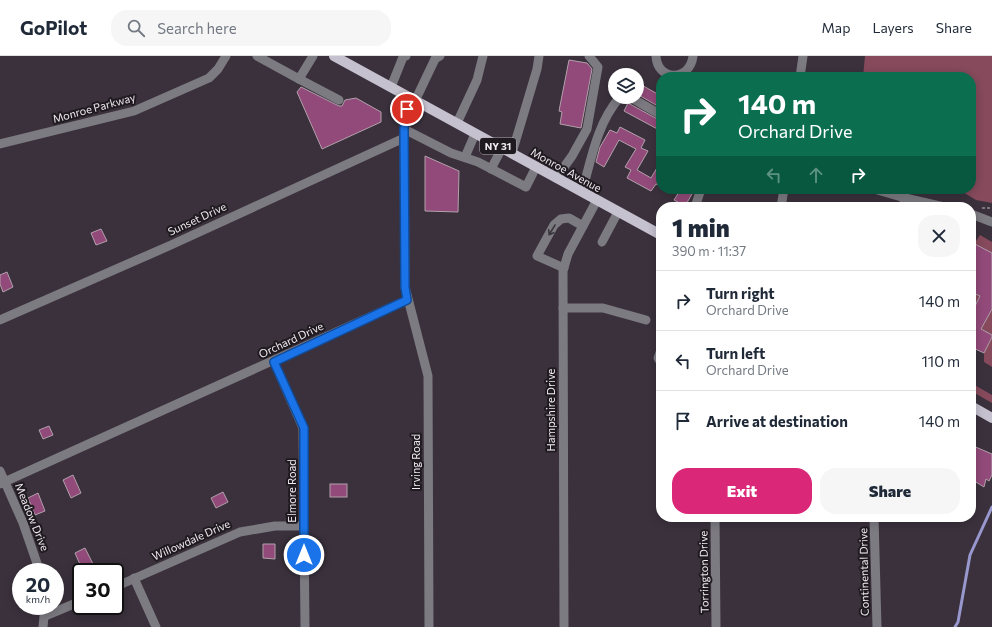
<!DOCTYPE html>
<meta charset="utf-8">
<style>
:root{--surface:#fff;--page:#f6f6f7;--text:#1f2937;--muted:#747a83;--line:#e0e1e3;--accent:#db2777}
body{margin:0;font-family:Commissioner,sans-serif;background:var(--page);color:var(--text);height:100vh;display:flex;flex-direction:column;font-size:15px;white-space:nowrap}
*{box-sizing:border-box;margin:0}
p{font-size:13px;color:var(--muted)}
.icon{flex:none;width:22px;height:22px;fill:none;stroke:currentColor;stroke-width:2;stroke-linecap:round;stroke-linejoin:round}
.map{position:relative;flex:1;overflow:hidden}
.drawer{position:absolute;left:656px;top:146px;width:320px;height:320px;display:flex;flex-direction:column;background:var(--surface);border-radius:16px;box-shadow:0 2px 10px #0003}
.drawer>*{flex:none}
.banner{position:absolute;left:656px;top:16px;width:320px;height:122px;border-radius:16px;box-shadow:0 2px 10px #0003;background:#0b6e4f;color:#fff;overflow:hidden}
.controls{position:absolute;left:608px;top:12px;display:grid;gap:8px}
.controls a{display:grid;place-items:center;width:36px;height:36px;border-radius:50%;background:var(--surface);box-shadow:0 2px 10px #0003;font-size:20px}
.speed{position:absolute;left:12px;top:507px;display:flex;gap:8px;font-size:20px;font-weight:700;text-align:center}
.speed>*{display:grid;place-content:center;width:52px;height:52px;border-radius:50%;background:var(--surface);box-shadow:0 2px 10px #0003;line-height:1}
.speed small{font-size:10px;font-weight:400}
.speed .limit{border:2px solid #111;border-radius:6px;background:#fff;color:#111}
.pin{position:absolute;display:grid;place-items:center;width:34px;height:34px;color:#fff;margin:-17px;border:2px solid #fff;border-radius:50%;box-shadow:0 1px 4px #0007}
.me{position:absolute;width:44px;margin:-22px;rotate:0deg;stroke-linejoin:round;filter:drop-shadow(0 0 3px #0008)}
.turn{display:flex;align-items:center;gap:14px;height:84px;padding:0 16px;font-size:18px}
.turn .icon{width:52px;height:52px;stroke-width:2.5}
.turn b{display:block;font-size:28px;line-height:34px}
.lanes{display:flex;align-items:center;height:38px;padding:0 16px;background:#0003;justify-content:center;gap:20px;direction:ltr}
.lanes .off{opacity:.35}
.round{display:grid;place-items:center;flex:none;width:42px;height:42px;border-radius:16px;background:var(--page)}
.headline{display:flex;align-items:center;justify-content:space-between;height:68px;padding:0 16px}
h1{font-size:24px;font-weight:800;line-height:30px}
.button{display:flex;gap:8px;margin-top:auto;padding:8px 16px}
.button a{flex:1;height:46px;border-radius:16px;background:var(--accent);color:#fff;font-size:16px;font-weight:800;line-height:46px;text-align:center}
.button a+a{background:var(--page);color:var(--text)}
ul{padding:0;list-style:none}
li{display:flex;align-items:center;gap:12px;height:60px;padding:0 16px;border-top:1px solid var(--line)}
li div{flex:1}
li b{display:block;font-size:15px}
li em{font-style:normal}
header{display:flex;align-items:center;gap:24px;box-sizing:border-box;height:56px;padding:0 20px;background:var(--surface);border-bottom:1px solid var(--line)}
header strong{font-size:19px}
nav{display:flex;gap:22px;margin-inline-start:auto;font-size:14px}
.search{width:280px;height:36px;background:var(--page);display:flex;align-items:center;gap:10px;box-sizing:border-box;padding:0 14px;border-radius:16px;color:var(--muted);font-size:15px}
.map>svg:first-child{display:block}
.green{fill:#864a5c}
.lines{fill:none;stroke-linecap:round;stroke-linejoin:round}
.stream{stroke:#9897ce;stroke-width:3}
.building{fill:#924a7a;stroke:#b2a1ab}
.path{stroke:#938c95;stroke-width:1.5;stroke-dasharray:3 2;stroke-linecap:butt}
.minor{stroke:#7d7b82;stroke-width:9}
.major{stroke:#c6c1cf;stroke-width:10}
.oneway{stroke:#3b373d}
.route-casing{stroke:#114b97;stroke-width:10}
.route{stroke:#1a73e8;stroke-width:7}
.labels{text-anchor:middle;stroke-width:4;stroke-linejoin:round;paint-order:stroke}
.shield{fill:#1f1a1f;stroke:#b1abb1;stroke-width:1}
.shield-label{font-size:10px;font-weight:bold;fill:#efe9f0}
.street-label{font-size:11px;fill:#efe9f0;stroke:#1f1a1f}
</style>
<header>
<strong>GoPilot</strong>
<div class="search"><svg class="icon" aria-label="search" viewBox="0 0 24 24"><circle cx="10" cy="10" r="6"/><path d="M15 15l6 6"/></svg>Search here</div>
<nav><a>Map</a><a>Layers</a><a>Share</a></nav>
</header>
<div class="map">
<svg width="992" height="571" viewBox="0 0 992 571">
<rect width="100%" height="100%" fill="#3a313c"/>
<g class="green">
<polygon points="865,0 992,0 992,147 976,144 958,133 971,133 971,21 863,21"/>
<polygon points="980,179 992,186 992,197 974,188"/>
<polygon points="971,236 980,240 971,258"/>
<polygon points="992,253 992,279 981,273"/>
<polygon points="992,281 992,311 984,306 984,297"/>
<polygon points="971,327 992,339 992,347 971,335"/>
</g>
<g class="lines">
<polyline class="stream" points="955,571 958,566 970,499 992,451"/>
</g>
<g class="building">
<polygon points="569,4 587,7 592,13 581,72 560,68 562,56 559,55"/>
<polygon points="640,28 661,40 661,52 637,38"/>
<polygon points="301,31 339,50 342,50 345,44 356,42 381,56 381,66 322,93 297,36"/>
<polygon points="628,47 661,65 661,75 624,55"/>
<polygon points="620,71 645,84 641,92 648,95 637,114 651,122 661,105 661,130 656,128 651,135 627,122 631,114 625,111 636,93 619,84 604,111 596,106 600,91 610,74 617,77"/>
<polygon points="425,100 459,115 458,156 425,155"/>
<polygon points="681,133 695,133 685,150 674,144"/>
<polygon points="101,173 107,185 96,189 91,177"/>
<polygon points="971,186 992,197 992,253 981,273 992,279 992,281 984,297 971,291 971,258 980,240 971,236"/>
<polygon points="7,216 13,231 3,236 0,228 0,219"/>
<polygon points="49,370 53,379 43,383 39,374"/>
<polygon points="971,389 992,398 992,419 989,425 986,423 984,431 971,423 974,418 971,417"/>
<polygon points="73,419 81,437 71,442 63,424"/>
<rect x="330" y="428" width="17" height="13"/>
<polygon points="223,436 228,446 216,452 211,442"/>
<polygon points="38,437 45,455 35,459 28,442"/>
<polygon points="263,488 275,488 275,503 263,502"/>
<polygon points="85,492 93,508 82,513 75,497"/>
</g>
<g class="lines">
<polyline class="path" points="982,152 992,152"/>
<g class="minor">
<polyline points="257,0 299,23 313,0"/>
<path d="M656,0C657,25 690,26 693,0"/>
<polyline points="800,21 803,0"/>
<polyline points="299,23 339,44"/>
<polyline points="391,31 403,1 406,0"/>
<polyline points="630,41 661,59"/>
<polyline points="411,42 404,73 405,231 428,320 429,571"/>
<polyline points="415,45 435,3 440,0"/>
<polyline points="457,67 477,24 483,0"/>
<polyline points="404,73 451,97 478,106 526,131 536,111"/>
<polyline points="0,88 134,55 209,22 218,13 226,0"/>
<polyline points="512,97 537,13 539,0"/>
<polyline points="465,101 475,78"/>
<polyline points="491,113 502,92"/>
<polyline points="556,122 572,100 587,73 598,11 589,0"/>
<polyline points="874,133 905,142"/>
<path d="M582,136C591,104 597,67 620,41"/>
<polyline points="695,151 701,133"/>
<polyline points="781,151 784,133"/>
<polyline points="903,151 905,142 944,151"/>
<polyline points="971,158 992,166"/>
<polyline points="602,186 618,156"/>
<polyline points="564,212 537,200 554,169 561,163 569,162 583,170"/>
<polyline points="563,252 603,252 646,264"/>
<polyline points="0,264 171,189 404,82"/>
<polyline points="661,294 658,302 661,307"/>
<polyline points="274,306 303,372 305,571"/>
<polyline points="0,415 23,467 40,516"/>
<polyline points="0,428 407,244"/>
<polyline points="715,461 716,571"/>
<polyline points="874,461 877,571"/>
<polyline points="134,522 156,571"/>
<polyline points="115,531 240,476 275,470 304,470"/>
<polyline points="45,560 81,545"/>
<polyline points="43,571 45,550"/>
<polyline points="564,571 563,215 568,198 597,144"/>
</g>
<g class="major">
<polyline points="334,0 661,179"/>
<polyline points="971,350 992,362"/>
</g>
</g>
<defs><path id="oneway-shaft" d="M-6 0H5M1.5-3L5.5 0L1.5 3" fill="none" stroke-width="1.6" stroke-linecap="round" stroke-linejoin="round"/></defs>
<use class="oneway" href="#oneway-shaft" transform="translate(552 174) rotate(121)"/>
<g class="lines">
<defs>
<polyline id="route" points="304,499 304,372 274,306 407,244 405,231 404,72 407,53"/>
</defs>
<use href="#route" class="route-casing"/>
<use href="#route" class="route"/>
</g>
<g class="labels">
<rect class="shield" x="480" y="82" width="36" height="16" rx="3"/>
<g class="shield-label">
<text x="498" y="94">NY 31</text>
</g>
<g class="street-label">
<text transform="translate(94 52) rotate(-15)" y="4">Monroe Parkway</text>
<text transform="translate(566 114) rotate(29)" y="4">Monroe Avenue</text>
<text transform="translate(197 163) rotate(-25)" y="4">Sunset Drive</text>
<text transform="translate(291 284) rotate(-25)" y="4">Orchard Drive</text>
<text transform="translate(551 354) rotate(-90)" y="4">Hampshire Drive</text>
<text transform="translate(416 406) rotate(-90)" y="4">Irving Road</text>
<text transform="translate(292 435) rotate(-90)" y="4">Elmore Road</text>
<text transform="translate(32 461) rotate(68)" y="4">Meadow Drive</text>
<text transform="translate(191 484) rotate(-24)" y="4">Willowdale Drive</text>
<text transform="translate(704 516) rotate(-91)" y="4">Torrington Drive</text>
<text transform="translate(864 516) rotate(-91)" y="4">Continental Drive</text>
</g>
</g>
</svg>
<div class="controls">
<a><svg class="icon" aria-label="layers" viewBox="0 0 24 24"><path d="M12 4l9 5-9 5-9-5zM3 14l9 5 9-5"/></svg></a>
</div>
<div class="speed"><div>20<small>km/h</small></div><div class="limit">30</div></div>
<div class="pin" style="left:407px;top:53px;background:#d93025"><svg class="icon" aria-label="arrive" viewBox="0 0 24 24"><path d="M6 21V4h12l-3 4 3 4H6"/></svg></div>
<svg class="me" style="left:304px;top:499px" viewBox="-20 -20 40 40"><circle r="17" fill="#1a73e8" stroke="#fff" stroke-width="3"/><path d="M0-11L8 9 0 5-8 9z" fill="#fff"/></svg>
<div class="banner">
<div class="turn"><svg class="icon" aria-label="right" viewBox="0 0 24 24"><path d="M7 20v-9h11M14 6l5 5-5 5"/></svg><div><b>140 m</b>Orchard Drive</div></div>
<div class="lanes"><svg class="icon off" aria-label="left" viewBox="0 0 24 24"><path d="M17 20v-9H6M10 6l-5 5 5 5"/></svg><svg class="icon off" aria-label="ahead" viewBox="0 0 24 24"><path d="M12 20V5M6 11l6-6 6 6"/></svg><svg class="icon" aria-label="right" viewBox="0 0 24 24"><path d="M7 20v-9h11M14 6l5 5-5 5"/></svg></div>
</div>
<section class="drawer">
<div class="headline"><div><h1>1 min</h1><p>390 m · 11:37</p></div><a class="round"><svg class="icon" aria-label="close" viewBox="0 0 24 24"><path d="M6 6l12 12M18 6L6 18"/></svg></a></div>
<ul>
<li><svg class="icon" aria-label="right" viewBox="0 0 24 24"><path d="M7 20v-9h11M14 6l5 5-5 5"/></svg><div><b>Turn right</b><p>Orchard Drive</p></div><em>140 m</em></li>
<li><svg class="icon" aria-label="left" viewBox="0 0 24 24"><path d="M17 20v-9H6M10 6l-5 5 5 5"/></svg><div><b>Turn left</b><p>Orchard Drive</p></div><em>110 m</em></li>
<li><svg class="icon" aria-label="arrive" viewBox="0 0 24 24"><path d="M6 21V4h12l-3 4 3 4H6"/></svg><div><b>Arrive at destination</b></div><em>140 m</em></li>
</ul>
<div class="button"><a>Exit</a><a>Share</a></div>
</section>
</div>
